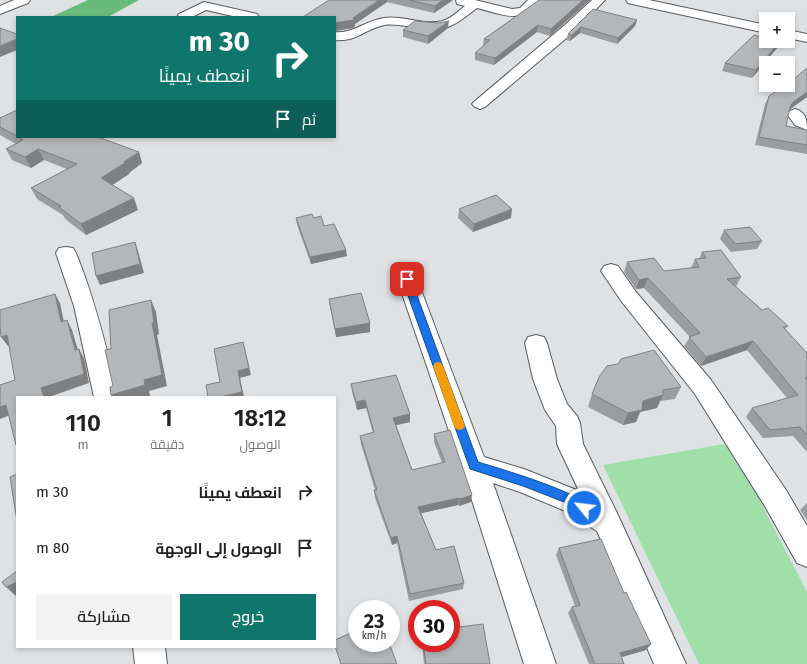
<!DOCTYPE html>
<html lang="ar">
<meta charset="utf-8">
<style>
:root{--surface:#fff;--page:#f2f2f2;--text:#222;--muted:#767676;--accent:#0f766e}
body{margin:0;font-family:"Fira Sans",Cairo,sans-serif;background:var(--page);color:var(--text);direction:rtl;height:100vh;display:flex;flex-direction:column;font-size:15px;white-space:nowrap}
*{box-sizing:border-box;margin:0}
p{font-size:13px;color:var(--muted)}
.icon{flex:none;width:22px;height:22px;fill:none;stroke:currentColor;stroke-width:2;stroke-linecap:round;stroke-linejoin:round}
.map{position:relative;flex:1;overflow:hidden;direction:ltr}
.drawer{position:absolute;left:16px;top:396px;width:320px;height:252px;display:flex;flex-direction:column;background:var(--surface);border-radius:0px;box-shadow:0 2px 6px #0003;direction:rtl}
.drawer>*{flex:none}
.hud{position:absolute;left:16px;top:16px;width:320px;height:122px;border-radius:0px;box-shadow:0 2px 6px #0003;direction:rtl;background:#0f766e;color:#fff;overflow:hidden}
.controls{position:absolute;left:759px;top:12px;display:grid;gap:8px}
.controls a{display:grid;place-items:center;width:36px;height:36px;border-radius:0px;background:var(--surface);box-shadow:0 2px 6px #0003;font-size:20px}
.speed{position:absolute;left:348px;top:600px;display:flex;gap:8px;font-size:20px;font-weight:700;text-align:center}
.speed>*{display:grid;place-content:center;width:52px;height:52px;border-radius:50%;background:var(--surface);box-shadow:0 2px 6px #0003;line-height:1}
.speed small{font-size:10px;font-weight:400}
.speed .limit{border:6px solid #d22;background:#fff;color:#111}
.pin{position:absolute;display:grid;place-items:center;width:34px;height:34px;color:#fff;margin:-17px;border-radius:8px;box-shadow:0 2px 6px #0006}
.me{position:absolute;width:44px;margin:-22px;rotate:299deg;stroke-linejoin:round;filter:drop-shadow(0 0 3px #0008)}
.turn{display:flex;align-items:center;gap:14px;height:84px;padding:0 20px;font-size:18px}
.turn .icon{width:52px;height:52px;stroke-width:2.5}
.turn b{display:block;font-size:28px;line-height:34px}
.then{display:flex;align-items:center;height:38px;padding:0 20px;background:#0003;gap:8px;font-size:15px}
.eta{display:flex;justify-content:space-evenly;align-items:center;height:68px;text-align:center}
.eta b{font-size:24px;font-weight:600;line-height:28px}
.primary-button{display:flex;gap:8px;margin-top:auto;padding:8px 20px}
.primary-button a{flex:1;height:46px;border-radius:0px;background:var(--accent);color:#fff;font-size:16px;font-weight:600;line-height:46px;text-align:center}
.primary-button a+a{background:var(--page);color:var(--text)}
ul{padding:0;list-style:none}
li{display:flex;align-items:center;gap:12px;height:56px;padding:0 20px}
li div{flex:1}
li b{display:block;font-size:15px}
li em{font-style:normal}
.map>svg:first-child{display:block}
.green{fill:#a0dfaa}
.forest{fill:#6abb7a}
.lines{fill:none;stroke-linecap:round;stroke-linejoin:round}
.minor-casing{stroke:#57595c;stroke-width:2}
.minor{fill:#fff;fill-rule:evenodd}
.wall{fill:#9b9da0}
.shaded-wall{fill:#7e8082}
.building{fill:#b4b7ba;stroke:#7e8082}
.route{fill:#1a73e8;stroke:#114b97}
.slow{fill:#f59e0b}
</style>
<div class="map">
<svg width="807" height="664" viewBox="0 0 807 664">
<rect width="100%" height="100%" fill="#dfe2e5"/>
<polygon class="green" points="730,443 807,592 807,664 699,664 603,465"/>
<polygon class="forest" points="88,0 139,0 108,17 51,17"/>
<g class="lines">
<defs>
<g id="minor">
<polygon points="14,0 30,0 28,3 0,14 0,6"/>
<path d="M456,0H475L512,9L520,8L528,0H541C523,26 502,14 477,8C446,32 445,31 406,26C398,25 389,23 381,26C364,30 356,42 335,40V32C353,34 367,20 384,18C402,15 426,26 442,21C451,19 458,11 465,6L457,4Z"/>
<polygon points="592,0 605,0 576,30 485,107 480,109 475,107 472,104 475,101 566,24"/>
<polygon points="626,0 649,0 766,25 766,33 632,4 628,3"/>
<polygon points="204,2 257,14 259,17 237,17 206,10 192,17 177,17 179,14"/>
<polygon points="788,30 807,34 807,42 788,38"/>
<path d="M795,109C806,112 807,120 807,130L795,125L787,114L790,111Z"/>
<path d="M66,247L73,248L76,253C95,300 107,348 118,397H94L74,306L56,253L59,248Z"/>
<polygon points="611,264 618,266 636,292 711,380 786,490 807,526 807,567 797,563 766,508 695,394 622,302 601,271 604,266"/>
<polygon points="407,272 414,274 417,279 484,457 524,469 579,491 557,444 556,426 545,410 533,379 525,343 528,337 536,335 544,337 547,343 557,379 567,404 577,416 580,423 583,444 617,513 686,664 654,664 597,531 563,510 520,492 493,483 556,664 524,664 461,466 397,279 400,274"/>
<polygon points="133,647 165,647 167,664 135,664"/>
</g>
</defs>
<use href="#minor" class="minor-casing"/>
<use href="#minor" class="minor"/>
</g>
<g class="wall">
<polygon points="329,0 453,0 434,13 387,2 355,24 355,26 353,28 335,31 335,17"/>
<polygon points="590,0 550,36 537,32 494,65 475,60 475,53 483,46 484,39 536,2"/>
<polygon points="593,9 637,20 635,26 617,44 580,33 570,41 566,40 568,34"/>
<polygon points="788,19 794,22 791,29 790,29 788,33"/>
<polygon points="448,28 428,44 403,37 403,30"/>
<polygon points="764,38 783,41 752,78 722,71 725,63"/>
<polygon points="769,96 807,97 789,110 786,126 807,130 807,154 755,145 765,104"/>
<polygon points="17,110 17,137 98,137 139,152 142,163 129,173 129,174 112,185 138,210 86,235 65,219 63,215 37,199 31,188 67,169 44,160 31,168 12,160 6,149 16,144 0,135 0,118"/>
<polygon points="459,209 511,218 473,232 458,218"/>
<polygon points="296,218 314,218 324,226 347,256 311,264 297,225"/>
<polygon points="724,230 762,241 757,249 731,252 720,239"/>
<polygon points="702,252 741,277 736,287 762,310 788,326 785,329 807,353 807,452 793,436 763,438 746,417 752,408 787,398 747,350 701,366 684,346 690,337 644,288 636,289 624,272 627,262 664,271 691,268 695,259 699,259"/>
<polygon points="329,299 370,323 370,332 336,337 330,307"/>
<polygon points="351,384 410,414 410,422 396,425 412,470 442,463 434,442 434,434 471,502 459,506 458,505 421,513 436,550 464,583 463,589 409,601 397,543 392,545 375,498 374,490 375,490 361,444 360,436 373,433 366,408 357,410 352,392"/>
<polygon points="681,387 675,399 660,401 657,408 640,412 636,422 623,425 588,407 592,394"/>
<polygon points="807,503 807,520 800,510"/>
<polygon points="559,548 624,593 651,644 646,650 621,657 624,664 589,664 568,613 572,607 575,606 556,555"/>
<polygon points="422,643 451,643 490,664 424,664"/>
</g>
<g class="shaded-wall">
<polygon points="379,0 387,0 387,2 355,24 355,26 353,28 335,31 335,23 353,18"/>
<polygon points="443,0 453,0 434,13 435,6"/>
<polygon points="583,0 590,0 550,36 551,29"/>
<polygon points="637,20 635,26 617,44 618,38"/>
<polygon points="449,21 448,28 428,44 428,36"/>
<polygon points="538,25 537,32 494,65 495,58"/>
<polygon points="581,27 580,33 570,41 572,35"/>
<polygon points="17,39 17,50 0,57 0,46"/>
<polygon points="780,41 783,41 752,78 756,70"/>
<polygon points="807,92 807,97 789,110 786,115 793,102"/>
<polygon points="38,149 44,160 31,168 25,157"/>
<polygon points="139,152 142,163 129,173 129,174 105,190 101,178"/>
<polygon points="134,198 138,210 86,235 81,224"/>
<polygon points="512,209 511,218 473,232 474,224"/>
<polygon points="135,242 138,251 144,273 100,285 96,276"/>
<polygon points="346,250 347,256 311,264 310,257"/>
<polygon points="648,278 644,288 636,289 639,280"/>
<polygon points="55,294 60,303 66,332 61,322"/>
<polygon points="151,300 156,312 159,334 157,335 167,386 149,391 150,396 148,397 112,397 111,395 144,380 152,323"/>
<polygon points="67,320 72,330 81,360 75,350"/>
<polygon points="370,323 370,332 336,337 335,329"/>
<polygon points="7,335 14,344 8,346 1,337"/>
<polygon points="753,341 747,350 701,366 706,357"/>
<polygon points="243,342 251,375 240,378 244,397 220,397 238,371"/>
<polygon points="79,349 84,358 89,383 49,397 44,397 41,388"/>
<polygon points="663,395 657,408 640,412 636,422 623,425 628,413 643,401"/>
<polygon points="365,400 366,408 357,410 356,402"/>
<polygon points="6,405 13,414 0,419 0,407"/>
<polygon points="410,414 410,422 393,426 393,418"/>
<polygon points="472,495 471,502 459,506 460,499"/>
<polygon points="459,498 458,505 418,514 418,507"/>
<polygon points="397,536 397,543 392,545 391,538"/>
<polygon points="17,582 17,597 6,587"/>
<polygon points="651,644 646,650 615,659 620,653"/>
</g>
<g class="building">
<polygon points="329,0 379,0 353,18 355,19 353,20 335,23 335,17 303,17"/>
<polygon points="409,0 443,0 435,6"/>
<polygon points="539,0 583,0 551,29 538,25 495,58 475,53 490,40 484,39"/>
<polygon points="593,9 637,20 618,38 581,27 572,35 568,34"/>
<polygon points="787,15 794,22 790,21 790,29 788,31 788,19 783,19"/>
<polygon points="415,21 438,23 449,21 428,36 403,30"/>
<polygon points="0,28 17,34 17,39 0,46"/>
<polygon points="754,35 764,38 766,36 766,41 780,41 756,70 725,63"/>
<polygon points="807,68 807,92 793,102 790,107 786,126 807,130 807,145 759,137 769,96 786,85 788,85 788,84"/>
<polygon points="17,110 17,136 0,127 0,118"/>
<polygon points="18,137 98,137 139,152 124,162 125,163 101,178 134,198 81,224 59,207 61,206 31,188 77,164 38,149 25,157 6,149 23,140"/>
<polygon points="496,195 512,209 474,224 459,209"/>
<polygon points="312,214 314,218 321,216 324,226 334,224 346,250 310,257 296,218"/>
<polygon points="750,227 762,241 735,244 724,230"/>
<polygon points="135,242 140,264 96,276 92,253"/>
<polygon points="721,250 741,277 727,279 762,310 768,308 788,326 783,327 807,353 807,377 805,378 807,380 807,435 800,427 770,430 752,408 798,395 753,341 706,357 689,337 700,333 648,278 639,280 627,262 654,258 664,271 699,267 695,259 706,258 702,252"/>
<polygon points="361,293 370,323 335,329 329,299"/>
<polygon points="55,294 61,322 67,320 75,350 79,349 84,374 41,388 44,397 17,397 17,444 16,445 6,405 0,407 0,385 15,380 7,335 1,337 0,326 0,310"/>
<polygon points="151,300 154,323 152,323 162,375 144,380 145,385 111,395 110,387 113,386 105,350 111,349 109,310"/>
<polygon points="243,342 249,368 238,371 242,392 220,397 208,397 206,385 220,382 214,349"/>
<polygon points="654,350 681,387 663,390 663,395 643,401 642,410 628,413 592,394 599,377 607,366 618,364 621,359"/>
<polygon points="396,375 410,414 393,418 412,470 445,462 434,434 450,430 472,495 460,499 459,498 418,507 436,550 454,546 464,583 410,594 397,536 391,538 374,490 377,490 360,436 374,432 365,400 356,402 351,384"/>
<polygon points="17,474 17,521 10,477"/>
<polygon points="601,539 624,593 626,592 651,644 620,653 624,664 595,664 572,607 580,605 559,548"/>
<polygon points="17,571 17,582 6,587 2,582"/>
<polygon points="483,624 490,664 426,664 423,643 451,643 451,628"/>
<polygon points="357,630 357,643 389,643 397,664 341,664 335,646 335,640"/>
</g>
<path class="route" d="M407,276L411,279L478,462C498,468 583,493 590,508L588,512L584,513L569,504L523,486L470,469L402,279Z"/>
<polygon class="slow" points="438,362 441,363 443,366 465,426 463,429 460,430 456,429 454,426 433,366 435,363"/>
</svg>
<div class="controls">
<a>+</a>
<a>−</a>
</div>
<div class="speed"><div>23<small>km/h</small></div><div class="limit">30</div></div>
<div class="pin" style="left:407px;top:279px;background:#d93025"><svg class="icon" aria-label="arrive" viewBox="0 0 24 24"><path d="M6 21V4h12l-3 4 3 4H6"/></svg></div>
<svg class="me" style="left:584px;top:508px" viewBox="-20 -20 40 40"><circle r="17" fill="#1a73e8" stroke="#fff" stroke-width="3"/><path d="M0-11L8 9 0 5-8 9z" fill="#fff"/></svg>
<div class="hud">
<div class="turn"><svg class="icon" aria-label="right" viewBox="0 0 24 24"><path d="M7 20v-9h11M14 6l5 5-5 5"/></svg><div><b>30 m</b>انعطف يمينًا</div></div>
<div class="then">ثم<svg class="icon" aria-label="arrive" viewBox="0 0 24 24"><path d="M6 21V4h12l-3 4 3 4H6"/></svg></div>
</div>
<section class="drawer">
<div class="eta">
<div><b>18:12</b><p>الوصول</p></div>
<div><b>1</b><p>دقيقة</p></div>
<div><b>110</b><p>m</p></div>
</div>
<ul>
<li><svg class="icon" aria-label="right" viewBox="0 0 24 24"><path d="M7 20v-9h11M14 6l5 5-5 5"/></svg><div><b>انعطف يمينًا</b></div><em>30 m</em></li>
<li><svg class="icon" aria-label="arrive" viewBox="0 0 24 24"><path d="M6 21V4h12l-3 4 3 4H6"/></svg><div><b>الوصول إلى الوجهة</b></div><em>80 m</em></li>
</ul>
<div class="primary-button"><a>خروج</a><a>مشاركة</a></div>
</section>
</div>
